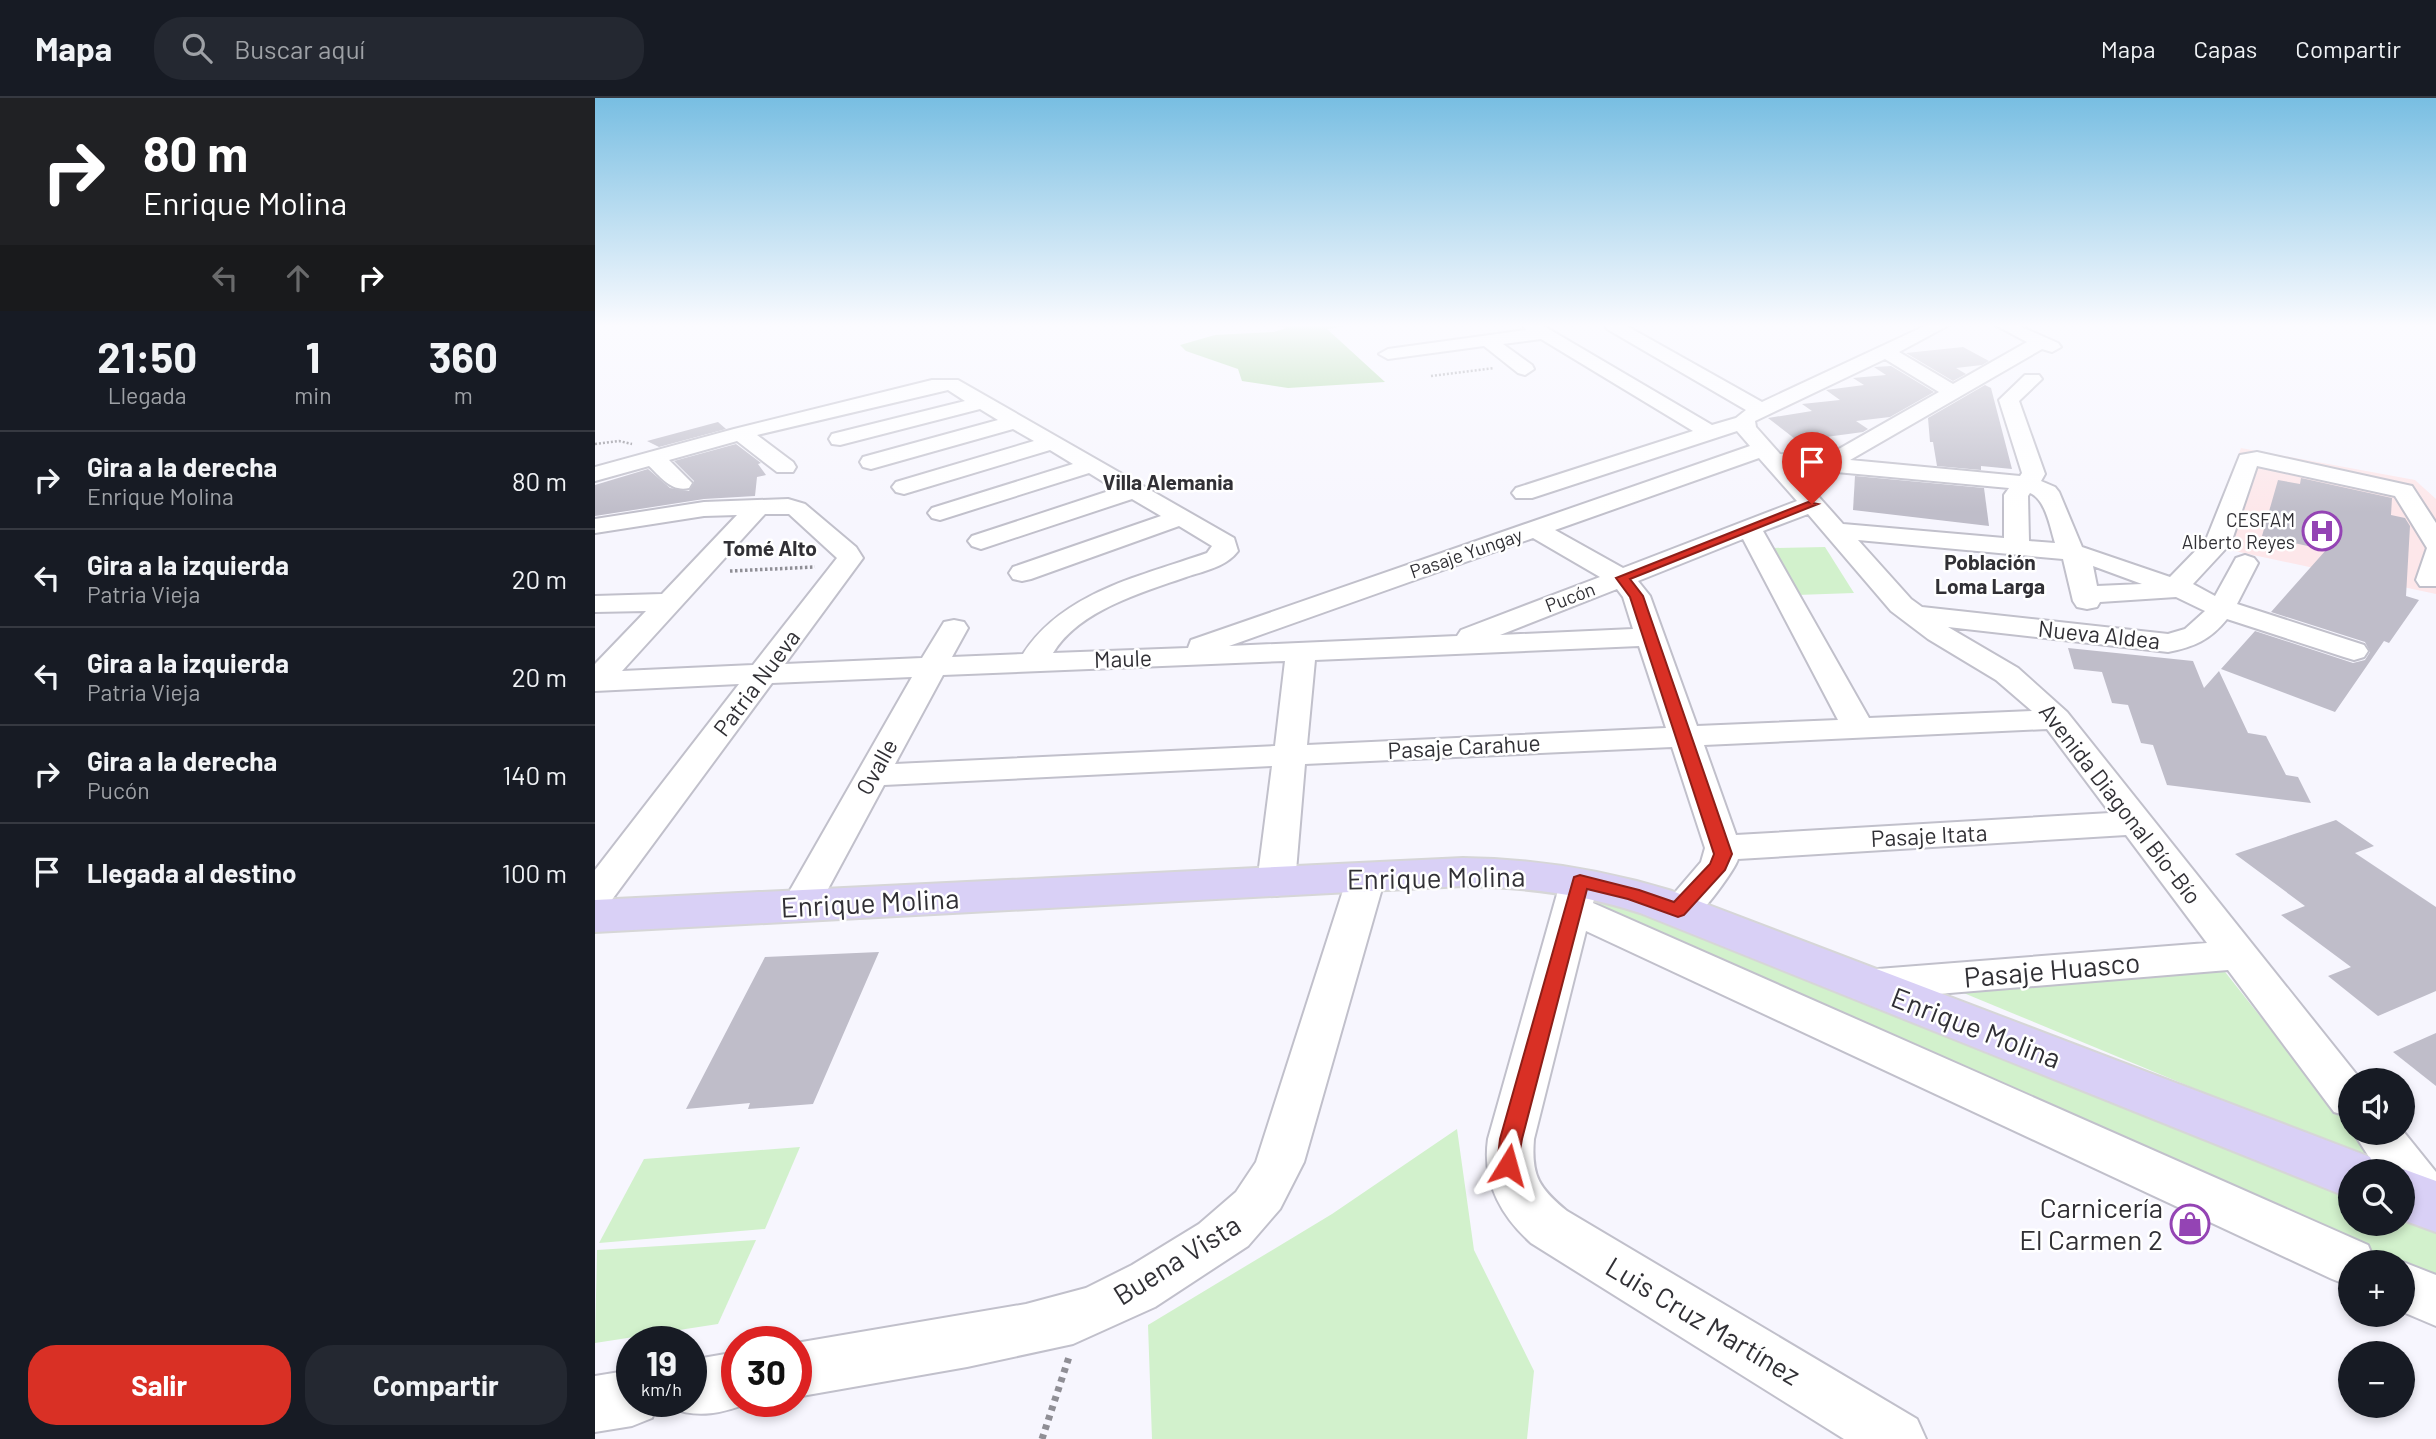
<!DOCTYPE html>
<html lang="es">
<meta charset="utf-8">
<style>
:root{--surface:#171b24;--page:#242831;--text:#f1f3f6;--muted:#9ea1a6;--line:#363941;--accent:#d93025}
body{margin:0;font-family:Barlow,sans-serif;background:var(--page);color:var(--text);height:100vh;display:flex;flex-direction:column;font-size:26px;white-space:nowrap}
*{box-sizing:border-box;margin:0}
p{font-size:23px;color:var(--muted)}
.icon{flex:none;width:38px;height:38px;fill:none;stroke:currentColor;stroke-width:2;stroke-linecap:round;stroke-linejoin:round}
.map{position:relative;flex:1;overflow:hidden}
.side{display:flex;flex-direction:column;background:var(--surface);width:595px}
.side>*{flex:none}
.guide{background:#202124;color:#fff;overflow:hidden}
.buttons{position:absolute;left:1743px;top:970px;display:grid;gap:14px}
.buttons a{display:grid;place-items:center;width:77px;height:77px;border-radius:50%;background:var(--surface);box-shadow:0 4px 10px #0003;font-size:35px}
.speed{position:absolute;left:21px;top:1228px;display:flex;gap:14px;font-size:35px;font-weight:700;text-align:center}
.speed>*{display:grid;place-content:center;width:91px;height:91px;border-radius:50%;background:var(--surface);box-shadow:0 4px 10px #0003;line-height:1}
.speed small{font-size:18px;font-weight:400}
.speed .limit{border:10px solid #d22;background:#fff;color:#111}
.pin{position:absolute;display:grid;place-items:center;width:60px;height:60px;color:#fff;margin:-72px -30px;border-radius:50% 50% 50% 0;rotate:-45deg;box-shadow:0 0 7px #0007}
.pin .icon{rotate:45deg}
.me{position:absolute;width:77px;margin:-38px;rotate:8deg;stroke-linejoin:round;filter:drop-shadow(0 0 5px #0008)}
.turn{display:flex;align-items:center;gap:24px;height:147px;padding:0 28px;font-size:32px}
.turn .icon{width:91px;height:91px;stroke-width:2.5}
.turn b{display:block;font-size:49px;line-height:60px}
.lanes{display:flex;align-items:center;height:66px;padding:0 28px;background:#0003;justify-content:center;gap:35px;direction:ltr}
.lanes .off{opacity:.35}
.eta{display:flex;justify-content:space-evenly;align-items:center;height:119px;text-align:center}
.eta b{font-size:42px;font-weight:700;line-height:49px}
.primary-button{display:flex;gap:14px;margin-top:auto;padding:14px 28px}
.primary-button a{flex:1;height:80px;border-radius:28px;background:var(--accent);color:#fff;font-size:28px;font-weight:700;line-height:80px;text-align:center}
.primary-button a+a{background:var(--page);color:var(--text)}
ul{padding:0;list-style:none}
li{display:flex;align-items:center;gap:21px;height:98px;padding:0 28px;border-top:2px solid var(--line)}
li div{flex:1}
li b{display:block;font-size:26px}
li em{font-style:normal}
header{display:flex;align-items:center;gap:42px;box-sizing:border-box;height:98px;padding:0 35px;background:var(--surface);border-bottom:2px solid var(--line)}
header strong{font-size:33px}
nav{display:flex;gap:38px;margin-inline-start:auto;font-size:24px}
.search{width:490px;height:63px;background:var(--page);display:flex;align-items:center;gap:18px;box-sizing:border-box;padding:0 24px;border-radius:28px;color:var(--muted);font-size:26px}
main{display:flex;flex:1;min-height:0}
.map>svg:first-child{display:block}
.medical{fill:#fde7ea}
.green{fill:#d2f1cc}
.forest{fill:#aad8a1}
.building{fill:#bfbdc9}
.lines{fill:none;stroke-linecap:round;stroke-linejoin:round}
.minor-casing{stroke:#c1c0cb;stroke-width:4}
.major-casing{stroke:#d6d6d7;stroke-width:4}
.path-far2{stroke:#8f8e95;stroke-width:2.5;stroke-dasharray:2 2;stroke-linecap:butt}
.path-far1{stroke:#8f8e95;stroke-width:3.5;stroke-dasharray:2.5 2.5;stroke-linecap:butt}
.path{stroke:#8f8e95;stroke-width:7;stroke-dasharray:5 5;stroke-linecap:butt}
.minor{fill:#fff;fill-rule:evenodd}
.major{fill:#d9d0f6;fill-rule:evenodd}
.route{fill:#d93025;stroke:#8d1f18;stroke-width:2}
.labels{text-anchor:middle;stroke-width:5;stroke-linejoin:round;paint-order:stroke}
.far-poi-label{font-size:19px;fill:#313035;stroke:#fff;text-anchor:end}
.far-street-label{font-size:19px;fill:#313035;stroke:#fff}
.far-neighbourhood-label{font-size:21px;font-weight:bold;fill:#313035;stroke:#fff}
.far-quarter-label{font-size:21px;font-weight:bold;fill:#313035;stroke:#fff}
.street-label{font-size:23px;fill:#313035;stroke:#fff}
.near-street-label{font-size:28px;fill:#313035;stroke:#fff}
.near-poi-label{font-size:28px;fill:#313035;stroke:#fff;text-anchor:end}
</style>
<header>
<strong>Mapa</strong>
<div class="search"><svg class="icon" aria-label="search" viewBox="0 0 24 24"><circle cx="10" cy="10" r="6"/><path d="M15 15l6 6"/></svg>Buscar aquí</div>
<nav><a>Mapa</a><a>Capas</a><a>Compartir</a></nav>
</header>
<main>
<section class="side">
<div class="guide">
<div class="turn"><svg class="icon" aria-label="right" viewBox="0 0 24 24"><path d="M7 20v-9h11M14 6l5 5-5 5"/></svg><div><b>80 m</b>Enrique Molina</div></div>
<div class="lanes"><svg class="icon off" aria-label="left" viewBox="0 0 24 24"><path d="M17 20v-9H6M10 6l-5 5 5 5"/></svg><svg class="icon off" aria-label="ahead" viewBox="0 0 24 24"><path d="M12 20V5M6 11l6-6 6 6"/></svg><svg class="icon" aria-label="right" viewBox="0 0 24 24"><path d="M7 20v-9h11M14 6l5 5-5 5"/></svg></div>
</div>
<div class="eta">
<div><b>21:50</b><p>Llegada</p></div>
<div><b>1</b><p>min</p></div>
<div><b>360</b><p>m</p></div>
</div>
<ul>
<li><svg class="icon" aria-label="right" viewBox="0 0 24 24"><path d="M7 20v-9h11M14 6l5 5-5 5"/></svg><div><b>Gira a la derecha</b><p>Enrique Molina</p></div><em>80 m</em></li>
<li><svg class="icon" aria-label="left" viewBox="0 0 24 24"><path d="M17 20v-9H6M10 6l-5 5 5 5"/></svg><div><b>Gira a la izquierda</b><p>Patria Vieja</p></div><em>20 m</em></li>
<li><svg class="icon" aria-label="left" viewBox="0 0 24 24"><path d="M17 20v-9H6M10 6l-5 5 5 5"/></svg><div><b>Gira a la izquierda</b><p>Patria Vieja</p></div><em>20 m</em></li>
<li><svg class="icon" aria-label="right" viewBox="0 0 24 24"><path d="M7 20v-9h11M14 6l5 5-5 5"/></svg><div><b>Gira a la derecha</b><p>Pucón</p></div><em>140 m</em></li>
<li><svg class="icon" aria-label="arrive" viewBox="0 0 24 24"><path d="M6 21V4h12l-3 4 3 4H6"/></svg><div><b>Llegada al destino</b></div><em>100 m</em></li>
</ul>
<div class="primary-button"><a>Salir</a><a>Compartir</a></div>
</section>
<div class="map">
<svg width="1841" height="1341" viewBox="0 0 1841 1341">
<rect width="100%" height="100%" fill="#f7f6fe"/>
<polygon class="medical" points="1646,350 1820,382 1841,401 1841,496 1607,446 1620,421"/>
<g class="green">
<polygon points="1230,449 1259,495 1202,497 1177,450"/>
<polygon points="1007,799 1026,803 1755,1096 1755,1125 1808,1125 1808,1118 1841,1131 1841,1194 1808,1179 1808,1164 1775,1164 997,814"/>
<polygon points="1627,870 1782,1066 1359,891"/>
<polygon points="862,1031 879,1152 939,1273 932,1341 557,1341 553,1227 737,1116"/>
<polygon points="205,1049 170,1131 4,1145 49,1061"/>
<polygon points="161,1142 123,1226 0,1245 2,1152"/>
</g>
<polygon class="forest" points="679,227 759,227 732,231 790,284 693,290 647,283 643,271 591,253 585,247 620,237 679,234 691,230"/>
<g class="building">
<polygon points="1368,249 1394,263 1387,267 1361,270 1371,276 1358,283 1311,255"/>
<polygon points="1296,268 1339,294 1295,319 1261,323 1273,331 1268,334 1231,339 1242,347 1213,351 1173,320 1217,313 1207,306 1245,302 1231,292 1269,287 1258,280 1291,277 1279,269"/>
<polygon points="1390,287 1396,290 1417,371 1386,368 1386,372 1342,368 1338,344 1335,344 1333,320"/>
<polygon points="123,324 131,331 64,349 52,343"/>
<polygon points="141,346 166,365 163,366 171,377 162,379 160,398 109,401 0,418 0,387 53,371 75,390 94,393 99,383 79,363"/>
<polygon points="1260,378 1389,390 1394,428 1258,412"/>
<polygon points="1706,380 1797,400 1796,417 1810,420 1815,428 1811,498 1824,502 1794,545 1789,543 1740,614 1626,571 1660,533 1758,565 1770,562 1775,554 1770,544 1676,514 1731,452 1667,438 1683,382 1705,386"/>
<polygon points="1473,550 1598,563 1609,590 1624,573 1653,635 1671,638 1691,677 1703,679 1716,705 1572,687 1558,647 1546,645 1533,607 1517,605 1507,574 1479,571"/>
<polygon points="1741,722 1779,748 1760,755 1841,809 1841,893 1783,918 1733,878 1756,869 1686,817 1710,808 1640,756"/>
<polygon points="284,854 218,1006 153,1011 155,1005 91,1011 170,859"/>
<polygon points="1841,935 1841,988 1798,954"/>
</g>
<g class="lines">
<defs>
<g id="minor">
<path d="M927,227H947L1117,327L1141,320L1151,312L1012,231L1010,227H1030L1167,304L1332,227H1354L1304,254L1358,286L1432,244L1400,227H1422L1463,245L1466,249L1457,254L1447,251L1255,362L1425,378L1427,375L1404,302L1430,277H1444L1447,281L1424,303L1450,376L1446,383L1460,389L1464,394L1487,449L1575,479L1611,442L1645,357L1662,354L1817,388L1841,425V488H1825L1821,482L1832,450L1800,398L1662,368L1636,445L1598,486L1620,498L1641,460L1650,457L1659,460L1663,465L1642,506L1769,547L1773,553L1769,559L1759,562L1749,559L1632,521C1615,542 1599,549 1573,554L1353,529L1423,570L1472,614L1766,982H1755V1019L1739,1014L1633,872L1270,902L1255,898L1249,887L1255,876L1270,872L1612,845L1531,737L1143,761C1140,772 1107,816 1096,823C1088,828 1078,825 1069,822L1064,813L1106,764L1110,750L1077,649L710,666L700,785L694,794L681,798L668,794L662,785L677,668L289,687L219,817L205,821L191,817L186,808L317,579L177,585L13,807L0,811V772L144,586L0,593V566L51,513L0,514V498L67,496L142,417L109,418L0,435V421L109,404L193,401L210,406L261,449L268,460L190,566L327,560L349,524L359,522L369,524L373,530L357,559L428,556C468,494 546,478 612,455L617,448L584,428L436,481L427,483L418,481L414,475L418,469L566,418L537,401L386,451L377,448L373,443L377,438L520,391L494,375L345,422L337,420L333,415L337,410L478,366L455,352L309,396L301,394L297,389L301,384L439,343L418,331L276,371L268,369L265,364L268,359L403,322L385,311L245,347L237,346L234,341L237,336L370,303L353,292L162,337L198,364L201,369L198,374H182L142,343L74,362L97,385L94,390C76,394 66,379 54,368L0,383V369L139,331L337,282H363L639,440L643,453C631,469 609,473 591,479C546,495 484,512 458,555L593,550L596,542L1155,348L1142,333L937,400H921L917,395L921,390L1098,333L946,241L908,246L937,267L939,271L930,277L923,275L889,248L793,261L784,256L793,251L931,232ZM1290,261L1344,294L1228,360L1185,356L1161,329L1160,323ZM1164,360L1202,403L1028,470L960,432ZM1198,370L1414,390L1409,397V440L1248,426ZM1435,395C1451,402 1455,429 1460,445L1434,443L1433,398ZM170,416H194L242,460L158,567L27,573ZM1213,416L1296,513L1333,541L1401,582L1437,613L1274,620L1168,433ZM938,440L1005,479L866,532L862,538L634,548ZM1148,441L1243,622L1102,628L1055,498L1043,483ZM1263,442L1468,461L1478,503L1482,509L1492,511L1502,509L1505,504L1581,499L1610,513L1590,531L1573,536L1327,509L1316,501ZM1498,468L1547,486L1502,488ZM1022,491L1028,499L1038,531L905,537ZM1044,548L1071,630L712,647L720,562ZM690,563L680,648L300,666L348,577ZM1452,631L1515,715L1141,737L1109,647Z"/>
<polygon points="771,767 784,771 790,780 709,1064 685,1111 653,1148 560,1209 478,1246 372,1269 201,1299 201,1245 431,1206 491,1190 537,1167 604,1126 641,1094 661,1064 752,780 758,771"/>
<path d="M983,776L996,780L1002,789L998,805L1773,1147L1780,1164H1755V1188L1737,1181L991,833L939,1041C936,1078 944,1090 972,1113L1322,1321L1331,1341H1249L936,1145C905,1117 887,1083 893,1041L964,789L970,780Z"/>
<path d="M1808,1033L1841,1074V1126L1837,1128C1805,1116 1808,1103 1808,1073H1783L1758,1034Z"/>
<polygon points="1807,1164 1808,1164 1841,1177 1841,1228 1808,1214"/>
<path d="M142,1254V1304H156C129,1315 103,1321 76,1310L74,1304H96V1262Z"/>
<polygon points="37,1272 37,1304 63,1304 57,1320 37,1328 0,1334 0,1278"/>
</g>
<g id="major">
<path d="M868,760C940,761 1008,772 1077,793L1775,1059L1781,1073H1755V1100L1045,815C988,796 929,789 868,788L0,834V802Z"/>
<polygon points="1808,1071 1841,1083 1841,1134 1808,1122 1808,1073 1804,1073"/>
</g>
</defs>
<use href="#minor" class="minor-casing"/>
<use href="#major" class="major-casing"/>
<g class="path-far2">
<polyline points="836,278 899,270"/>
<polyline points="0,346 24,343 37,346"/>
</g>
<polyline class="path-far1" points="135,473 220,469"/>
<polyline class="path" points="447,1341 474,1259"/>
<use href="#minor" class="minor"/>
<use href="#major" class="major"/>
</g>
<linearGradient id="sky" x2="0" y2="1"><stop stop-color="#78bee2"/><stop offset="0.55" stop-color="#fbfbff"/><stop offset="1" stop-color="#fbfbff" stop-opacity="0"/></linearGradient>
<rect width="1841" height="414" fill="url(#sky)"/>
<polygon class="route" points="1213,404 1223,406 1035,481 1048,498 1137,756 1130,772 1089,817 1083,819 1033,801 992,791 927,1041 921,1074 913,1076 905,1074 902,1067 905,1041 979,779 985,777 1044,792 1079,804 1115,766 1119,756 1035,499 1021,480"/>
<defs>
<symbol id="hospital-ring" viewBox="-11 -11 22 22"><circle r="9.5" fill="#fff" stroke="#9444b4" stroke-width="1.5"/><path d="M-5-5h3v3.5h4V-5h3V5h-3V1.5h-4V5h-3Z" fill="#9444b4"/></symbol>
<symbol id="shop-ring" viewBox="-11 -11 22 22"><circle r="9.5" fill="#fff" stroke="#9444b4" stroke-width="1.5"/><path d="M-5-2.5h2.3a2.7 3.5 0 0 1 5.4 0H5L5.5 6h-11ZM-1.5-2.5h3a1.5 2.3 0 0 0-3 0Z" fill="#9444b4"/></symbol>
</defs>
<g fill-rule="evenodd">
<use href="#hospital-ring" x="1705" y="411" width="44" height="44"/>
<use href="#shop-ring" x="1573" y="1104" width="44" height="44"/>
</g>
<g class="labels">
<g class="far-poi-label">
<text x="1700" y="429">CESFAM<tspan x="1700" dy="22">Alberto Reyes</tspan></text>
</g>
<g class="far-street-label">
<text transform="translate(871 455) rotate(-19)" y="7">Pasaje Yungay</text>
<text transform="translate(975 499) rotate(-21)" y="7">Pucón</text>
</g>
<g class="far-neighbourhood-label">
<text x="573" y="392">Villa Alemania</text>
<text x="1395" y="472">Población<tspan x="1395" dy="24">Loma Larga</tspan></text>
</g>
<g class="far-quarter-label">
<text x="175" y="458">Tomé Alto</text>
</g>
<g class="street-label">
<text transform="translate(1504 537) rotate(6)" y="8">Nueva Aldea</text>
<text transform="translate(528 561) rotate(-2)" y="8">Maule</text>
<text transform="translate(162 585) rotate(-53)" y="8">Patria Nueva</text>
<text transform="translate(869 649) rotate(-3)" y="8">Pasaje Carahue</text>
<text transform="translate(282 669) rotate(-61)" y="8">Ovalle</text>
<text transform="translate(1525 706) rotate(52)" y="8">Avenida Diagonal Bío-Bío</text>
<text transform="translate(1334 738) rotate(-3)" y="8">Pasaje Itata</text>
</g>
<g class="near-street-label">
<text transform="translate(841 780) rotate(-1)" y="10">Enrique Molina</text>
<text transform="translate(275 805) rotate(-3)" y="10">Enrique Molina</text>
<text transform="translate(1457 872) rotate(-5)" y="10">Pasaje Huasco</text>
<text transform="translate(1381 930) rotate(21)" y="10">Enrique Molina</text>
<text transform="translate(582 1162) rotate(-32)" y="10">Buena Vista</text>
<text transform="translate(1108 1223) rotate(31)" y="10">Luis Cruz Martínez</text>
</g>
<g class="near-poi-label">
<text x="1568" y="1120">Carnicería<tspan x="1568" dy="32">El Carmen 2</tspan></text>
</g>
</g>
</svg>
<div class="buttons">
<a><svg class="icon" aria-label="sound" viewBox="0 0 24 24"><path d="M4 9h4l5-4v14l-5-4H4zM17 9q2 3 0 6"/></svg></a>
<a><svg class="icon" aria-label="search" viewBox="0 0 24 24"><circle cx="10" cy="10" r="6"/><path d="M15 15l6 6"/></svg></a>
<a>+</a>
<a>−</a>
</div>
<div class="speed"><div>19<small>km/h</small></div><div class="limit">30</div></div>
<div class="pin" style="left:1217px;top:406px;background:#d93025"><svg class="icon" aria-label="arrive" viewBox="0 0 24 24"><path d="M6 21V4h12l-3 4 3 4H6"/></svg></div>
<svg class="me" style="left:913px;top:1067px" viewBox="-20 -20 40 40"><path d="M0-17L14 15 0 8-14 15z" fill="#d93025" stroke="#fff" stroke-width="4"/></svg>
</div>
</main>
